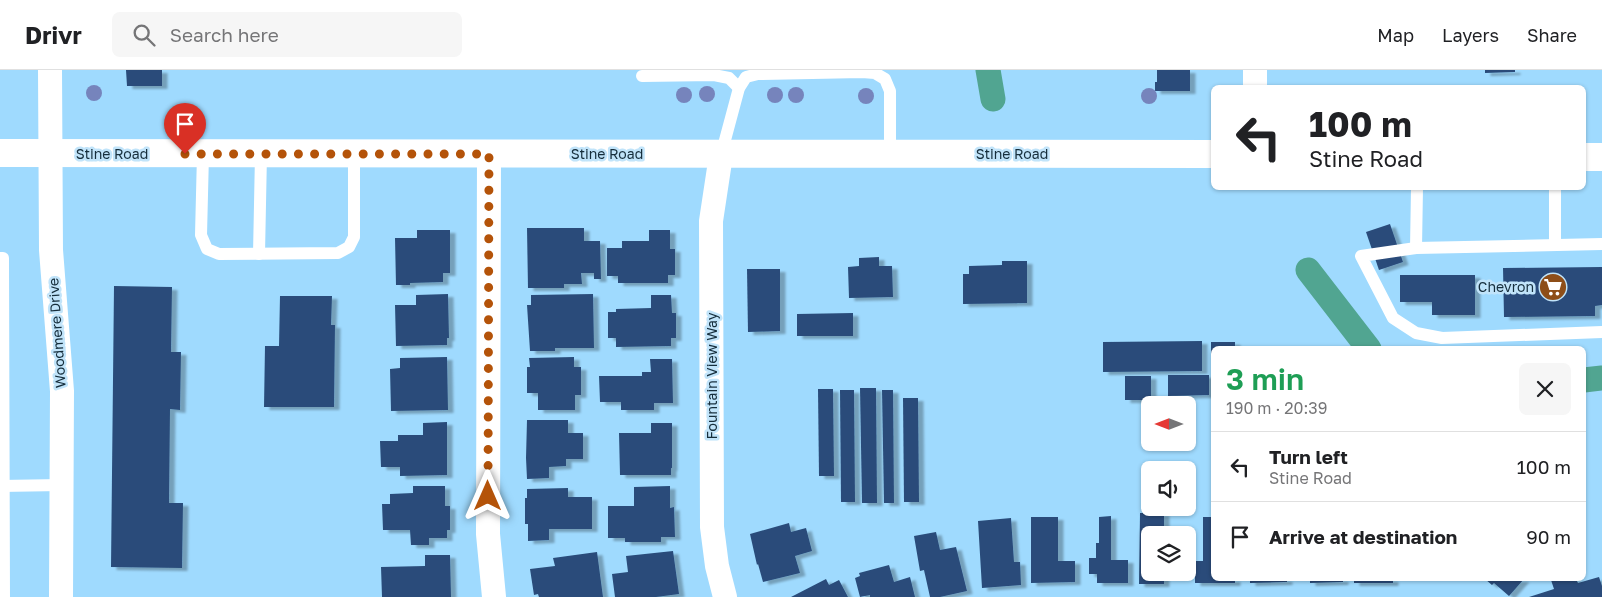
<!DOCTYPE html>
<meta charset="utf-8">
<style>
:root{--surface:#fff;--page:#f6f6f6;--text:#202124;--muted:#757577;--line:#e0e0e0}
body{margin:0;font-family:"Golos Text",sans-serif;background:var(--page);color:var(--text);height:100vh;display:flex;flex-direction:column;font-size:19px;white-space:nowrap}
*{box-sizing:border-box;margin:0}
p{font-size:16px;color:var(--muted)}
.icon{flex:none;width:28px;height:28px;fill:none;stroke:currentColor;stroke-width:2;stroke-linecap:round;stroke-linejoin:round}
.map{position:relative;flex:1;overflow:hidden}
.panel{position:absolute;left:1211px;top:276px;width:375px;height:235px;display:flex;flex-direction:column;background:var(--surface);border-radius:8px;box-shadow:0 1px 4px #0004}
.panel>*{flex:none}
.banner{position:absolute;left:1211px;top:15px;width:375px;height:105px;border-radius:8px;box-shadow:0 1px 4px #0004;background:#fff;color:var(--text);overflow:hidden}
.needle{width:32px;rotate:270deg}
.buttons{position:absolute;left:1141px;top:326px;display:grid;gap:10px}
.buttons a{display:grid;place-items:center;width:55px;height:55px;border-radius:8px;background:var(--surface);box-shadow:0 1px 4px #0004;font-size:25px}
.pin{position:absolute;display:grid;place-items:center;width:42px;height:42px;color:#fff;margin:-51px -21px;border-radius:50% 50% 50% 0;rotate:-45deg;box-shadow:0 0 5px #0007}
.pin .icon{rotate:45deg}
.me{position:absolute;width:55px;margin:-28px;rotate:0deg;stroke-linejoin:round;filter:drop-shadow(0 0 4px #0008)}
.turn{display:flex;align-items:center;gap:18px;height:105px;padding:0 15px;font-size:22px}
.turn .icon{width:65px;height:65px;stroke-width:2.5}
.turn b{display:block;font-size:35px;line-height:42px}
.round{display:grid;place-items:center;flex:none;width:52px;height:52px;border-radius:8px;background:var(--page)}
.headline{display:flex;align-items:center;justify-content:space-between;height:85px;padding:0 15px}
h1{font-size:30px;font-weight:600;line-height:38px;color:#1e9e55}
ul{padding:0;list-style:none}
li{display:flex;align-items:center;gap:15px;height:70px;padding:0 15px;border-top:1px solid var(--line)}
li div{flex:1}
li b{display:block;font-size:19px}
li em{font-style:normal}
header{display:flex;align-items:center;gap:30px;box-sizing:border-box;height:70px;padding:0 25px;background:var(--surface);border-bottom:1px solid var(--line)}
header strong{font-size:24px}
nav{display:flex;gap:28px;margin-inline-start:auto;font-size:18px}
.search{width:350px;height:45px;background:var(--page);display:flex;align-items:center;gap:12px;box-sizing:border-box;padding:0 18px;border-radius:8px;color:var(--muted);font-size:19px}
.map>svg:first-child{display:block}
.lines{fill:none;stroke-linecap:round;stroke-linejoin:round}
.canal{stroke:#51a591;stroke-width:25}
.building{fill:#294c7a;filter:url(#shadow)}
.lane{stroke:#fff;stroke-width:12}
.street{stroke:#fff;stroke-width:24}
.secondary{stroke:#fff;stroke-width:28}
.tree{fill:#7684bc}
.route{stroke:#b45309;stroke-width:9;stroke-dasharray:0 16.2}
.labels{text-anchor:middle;stroke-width:5;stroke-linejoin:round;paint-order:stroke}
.street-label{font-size:14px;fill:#162e3c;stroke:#c1e4fa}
.poi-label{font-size:14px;fill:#162e3c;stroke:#c1e4fa;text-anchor:end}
</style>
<header>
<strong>Drivr</strong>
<div class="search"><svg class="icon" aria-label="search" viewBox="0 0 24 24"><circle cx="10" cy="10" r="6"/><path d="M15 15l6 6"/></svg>Search here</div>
<nav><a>Map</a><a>Layers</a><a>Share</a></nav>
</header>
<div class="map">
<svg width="1602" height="527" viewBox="0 0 1602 527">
<defs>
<filter id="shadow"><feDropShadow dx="5.5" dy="3" stdDeviation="1" flood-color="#0004"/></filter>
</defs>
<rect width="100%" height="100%" fill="#9fdafe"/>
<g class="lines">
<g class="canal">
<polyline points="988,0 993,29"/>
<polyline points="1308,200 1369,279"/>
<polyline points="1584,310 1602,308"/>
</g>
</g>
<g class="building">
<polygon points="126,0 162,0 162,16 127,16"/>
<polygon points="1157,0 1190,0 1190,21 1155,21 1155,12 1157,12"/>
<polygon points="1485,0 1515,0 1515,2 1485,3"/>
<polygon points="1390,154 1403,192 1379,200 1366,162"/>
<polygon points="527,158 584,158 584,171 600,171 601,209 594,209 594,203 581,203 582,214 564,214 564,218 528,218"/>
<polygon points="417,160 450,160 450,203 443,203 443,212 410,213 410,215 396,215 395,168 417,168"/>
<polygon points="649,160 670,160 670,179 675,179 675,205 668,205 668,213 618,213 618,206 607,206 607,178 622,178 622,171 649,171"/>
<polygon points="879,187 879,196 892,196 893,227 849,228 848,197 859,196 859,188"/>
<polygon points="1002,191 1027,191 1027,233 963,234 963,204 969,204 969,196 1002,195"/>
<polygon points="1602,197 1602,235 1595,236 1595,246 1504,247 1503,198"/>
<polygon points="747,199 780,199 780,261 748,262"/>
<polygon points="1400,205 1475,205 1475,245 1432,245 1432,232 1400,232"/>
<polygon points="114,216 172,217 171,282 181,282 180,340 170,339 169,433 183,433 182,498 111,497"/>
<polygon points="448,224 449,268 447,268 447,275 396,276 395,235 416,235 416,225"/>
<polygon points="593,224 594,278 555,278 555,281 530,281 527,235 531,235 531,225"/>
<polygon points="651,225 671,225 672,243 676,243 676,268 671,268 671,276 616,277 616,268 608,268 608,242 616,242 616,239 651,238"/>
<polygon points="280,226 332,226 331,255 335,255 334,337 264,337 265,276 279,276"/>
<polygon points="853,243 853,266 797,266 797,244"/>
<polygon points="1202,271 1202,301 1103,302 1103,272"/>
<polygon points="1211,272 1235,272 1235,279 1214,279 1214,305 1211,305"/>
<polygon points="447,287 448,340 391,341 390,299 400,298 400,288"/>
<polygon points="574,287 574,297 581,297 581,325 575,325 575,340 538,340 538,323 527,323 527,297 530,297 529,288"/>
<polygon points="650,289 672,289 673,333 654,333 654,340 621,340 621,332 600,332 599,306 642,306 642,302 651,302"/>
<polygon points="1168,305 1209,305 1209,325 1168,326"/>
<rect x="1125" y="306" width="26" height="24"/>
<polygon points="860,318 876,318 877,433 862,433"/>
<polygon points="818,319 833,319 834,406 819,406"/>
<polygon points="840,320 854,320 855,432 841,432"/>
<polygon points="882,320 893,320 894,433 884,433"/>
<polygon points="903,328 918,328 919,432 904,432"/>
<polygon points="527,350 568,350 568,363 583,363 583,389 566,389 566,396 549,397 549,408 527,409 526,388"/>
<polygon points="447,352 447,405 400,406 400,397 381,397 380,371 398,371 398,365 423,365 423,353"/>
<polygon points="651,353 672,353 672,398 671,398 671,405 620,405 619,363 651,363"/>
<polygon points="413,416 445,416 445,436 450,436 450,460 447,460 447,468 429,468 429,475 411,475 410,460 383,460 382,434 390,434 390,424 413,423"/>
<polygon points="670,416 670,438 674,437 675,467 661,467 661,472 625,472 625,468 608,468 608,436 634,436 634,417"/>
<polygon points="568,418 568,427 592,427 592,459 549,459 549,470 528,471 528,454 525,454 525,428 527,428 527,419"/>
<polygon points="1140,443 1164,443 1164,465 1150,465 1150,502 1180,502 1180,506 1164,506 1164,514 1139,514"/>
<polygon points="1111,446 1111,490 1128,490 1128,513 1097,513 1097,504 1089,504 1089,488 1096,488 1096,473 1099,473 1099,447"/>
<polygon points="1031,447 1058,447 1058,491 1075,491 1075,512 1031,513"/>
<polygon points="1203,447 1214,447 1214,509 1235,509 1235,513 1195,513 1195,491 1203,491"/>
<polygon points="1011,448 1014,492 1020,492 1021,515 982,518 978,451"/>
<polygon points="789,453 791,462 806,458 812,481 795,486 800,503 763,512 758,494 757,495 750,464"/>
<polygon points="936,462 940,480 956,477 967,521 940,527 930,527 924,500 920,501 914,466"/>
<polygon points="673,481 679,524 656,527 615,527 612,504 628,502 626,486"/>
<polygon points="597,482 603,527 539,527 538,524 534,525 530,499 555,496 553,488"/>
<polygon points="425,485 450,485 451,527 382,527 381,497 425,496"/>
<polygon points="889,495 894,512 910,507 915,527 870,527 870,525 860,527 855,508 860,506 859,503"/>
<polygon points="1599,507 1602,516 1602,527 1529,527 1554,519 1551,510 1576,509 1578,513"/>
<polygon points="826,509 829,515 839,510 848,527 791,527"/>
<polygon points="1250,509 1287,509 1287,512 1250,513"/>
<polygon points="1310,509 1343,509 1343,512 1310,513"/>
<rect x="1354" y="509" width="39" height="4"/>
<polygon points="1485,509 1524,509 1509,526 1494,513 1492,515"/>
</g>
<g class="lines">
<g class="lane">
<polyline points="642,6 714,5 729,8 739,18"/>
<polyline points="203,84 201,165 207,179 219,184 338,183 349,177 354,167 354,84"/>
<polyline points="721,85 739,18 746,7 758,4 862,2 875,3 885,9 890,21 890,84"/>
<polyline points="1417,118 1416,178 1602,174"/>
<polyline points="1555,175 1555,118"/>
<polyline points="1416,178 1361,186 1393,248 1416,263 1442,268 1602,262"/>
<polyline points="259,184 261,84"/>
<polyline points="0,188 3,188 4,527"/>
<polyline points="0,416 62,415"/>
</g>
<g class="street">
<polyline points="50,0 51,180 62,321 61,527"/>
<polyline points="1255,18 1255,0"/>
<polyline points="489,84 488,464 494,527"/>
<polyline points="721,85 711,151 712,457 717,496 725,527"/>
</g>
<g class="secondary">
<polyline points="0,83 1214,84"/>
<polyline points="1584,87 1602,87"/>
</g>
</g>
<g class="tree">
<circle cx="94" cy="23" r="8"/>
<circle cx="707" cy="24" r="8"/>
<circle cx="684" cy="25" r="8"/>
<circle cx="775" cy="25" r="8"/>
<circle cx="796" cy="25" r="8"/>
<circle cx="866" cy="26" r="8"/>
<circle cx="1149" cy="26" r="8"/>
</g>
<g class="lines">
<polyline class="route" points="185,84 489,84 488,426"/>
</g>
<defs>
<symbol id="supermarket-disc" viewBox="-11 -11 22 22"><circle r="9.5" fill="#8e4e18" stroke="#c1e4fa"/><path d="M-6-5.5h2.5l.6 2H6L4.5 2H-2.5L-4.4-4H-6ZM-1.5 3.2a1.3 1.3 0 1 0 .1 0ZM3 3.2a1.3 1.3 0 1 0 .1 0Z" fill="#fff"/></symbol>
</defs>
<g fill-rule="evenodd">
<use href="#supermarket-disc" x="1537" y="201" width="32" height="32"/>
</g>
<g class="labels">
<g class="street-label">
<text x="112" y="89">Stine Road</text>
<text x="607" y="89">Stine Road</text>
<text x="1012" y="89">Stine Road</text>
<text transform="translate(57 263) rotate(-94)" y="5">Woodmere Drive</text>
<text transform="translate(712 306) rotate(-90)" y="5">Fountain View Way</text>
</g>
<g class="poi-label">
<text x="1534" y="222">Chevron</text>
</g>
</g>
</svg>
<div class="buttons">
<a><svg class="needle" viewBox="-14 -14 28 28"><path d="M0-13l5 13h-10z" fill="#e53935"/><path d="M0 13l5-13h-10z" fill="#757577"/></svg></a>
<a><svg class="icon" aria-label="sound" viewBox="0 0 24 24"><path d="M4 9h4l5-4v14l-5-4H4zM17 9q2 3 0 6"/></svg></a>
<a><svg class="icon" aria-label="layers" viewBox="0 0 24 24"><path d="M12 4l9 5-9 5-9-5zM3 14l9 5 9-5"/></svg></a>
</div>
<div class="pin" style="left:185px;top:84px;background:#d93025"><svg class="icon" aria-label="arrive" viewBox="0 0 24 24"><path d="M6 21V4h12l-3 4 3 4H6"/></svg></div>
<svg class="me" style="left:488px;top:426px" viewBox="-20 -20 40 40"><path d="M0-17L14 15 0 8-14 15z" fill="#b45309" stroke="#fff" stroke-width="4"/></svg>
<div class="banner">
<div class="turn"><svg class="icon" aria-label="left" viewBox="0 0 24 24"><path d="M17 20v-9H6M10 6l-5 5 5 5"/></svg><div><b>100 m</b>Stine Road</div></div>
</div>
<section class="panel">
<div class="headline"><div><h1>3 min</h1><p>190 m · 20:39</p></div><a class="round"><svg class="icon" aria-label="close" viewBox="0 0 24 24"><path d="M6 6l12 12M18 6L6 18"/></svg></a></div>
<ul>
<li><svg class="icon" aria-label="left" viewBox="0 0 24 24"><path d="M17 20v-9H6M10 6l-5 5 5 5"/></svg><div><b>Turn left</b><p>Stine Road</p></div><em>100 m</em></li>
<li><svg class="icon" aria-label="arrive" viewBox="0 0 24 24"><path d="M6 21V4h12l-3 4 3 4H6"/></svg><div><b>Arrive at destination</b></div><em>90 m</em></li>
</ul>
</section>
</div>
